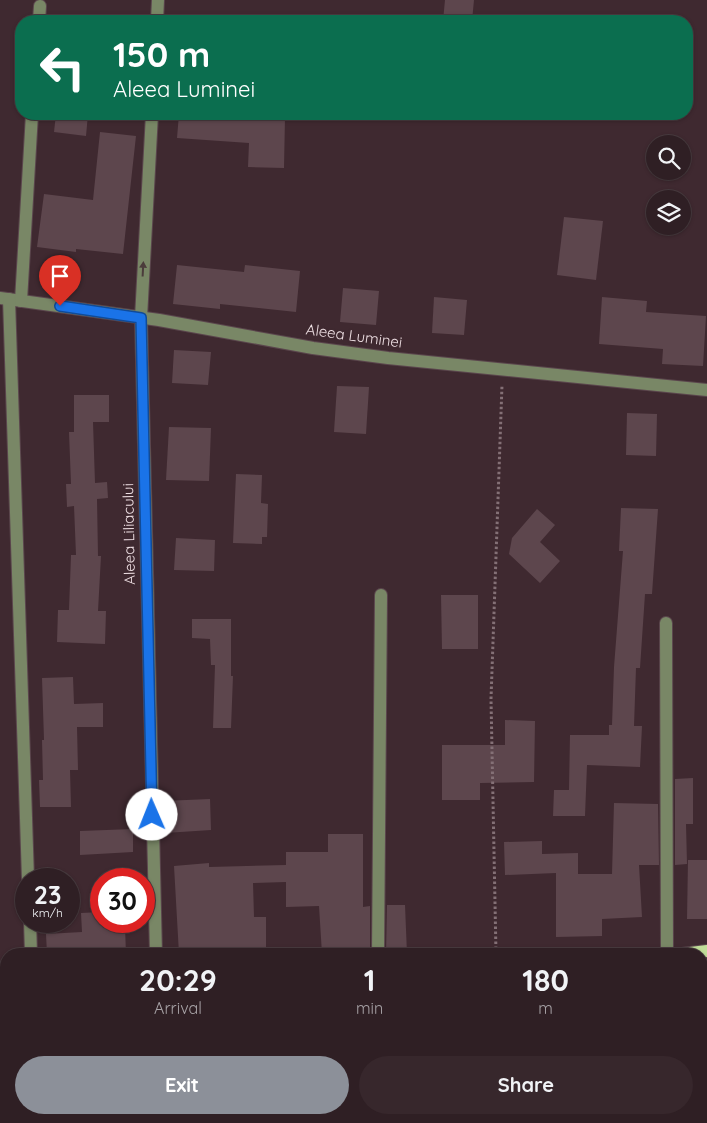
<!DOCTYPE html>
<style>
:root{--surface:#2f1f24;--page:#37272c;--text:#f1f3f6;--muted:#a7a2a6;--line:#4a3d41;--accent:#8c9099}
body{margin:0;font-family:Quicksand,sans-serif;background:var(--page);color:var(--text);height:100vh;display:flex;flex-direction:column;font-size:19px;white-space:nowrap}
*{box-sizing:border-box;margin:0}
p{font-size:16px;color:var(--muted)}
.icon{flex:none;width:28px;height:28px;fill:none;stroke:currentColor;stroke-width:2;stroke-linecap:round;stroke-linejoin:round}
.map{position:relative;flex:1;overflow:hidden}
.drawer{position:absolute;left:0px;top:948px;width:708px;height:176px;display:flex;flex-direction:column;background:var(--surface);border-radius:20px 20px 0 0;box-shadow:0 1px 4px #0004,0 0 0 1px var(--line)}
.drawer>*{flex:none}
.banner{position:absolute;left:15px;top:15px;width:678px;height:105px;border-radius:20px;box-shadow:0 1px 4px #0004,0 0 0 1px var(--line);background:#0b6e4f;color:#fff;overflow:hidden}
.fabs{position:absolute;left:646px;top:135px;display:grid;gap:10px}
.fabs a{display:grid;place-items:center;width:45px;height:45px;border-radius:50%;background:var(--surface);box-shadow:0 1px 4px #0004,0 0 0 1px var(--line);font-size:25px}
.speed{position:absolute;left:15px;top:868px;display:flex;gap:10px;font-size:25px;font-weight:700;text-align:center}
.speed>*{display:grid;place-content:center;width:65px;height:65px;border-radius:50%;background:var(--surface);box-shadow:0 1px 4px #0004,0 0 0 1px var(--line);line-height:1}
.speed small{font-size:12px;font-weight:400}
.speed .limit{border:8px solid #d22;background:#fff;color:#111}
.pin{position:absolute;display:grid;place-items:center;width:42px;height:42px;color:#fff;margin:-51px -21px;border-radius:50% 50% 50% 0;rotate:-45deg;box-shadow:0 0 5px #0007}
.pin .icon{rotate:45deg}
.me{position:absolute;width:55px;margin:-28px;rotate:359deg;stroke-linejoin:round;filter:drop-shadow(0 0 4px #0008)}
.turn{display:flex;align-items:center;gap:18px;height:105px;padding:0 15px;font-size:22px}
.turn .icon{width:65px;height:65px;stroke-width:2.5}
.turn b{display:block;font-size:35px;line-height:42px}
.eta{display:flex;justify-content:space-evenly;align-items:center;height:85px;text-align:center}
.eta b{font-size:30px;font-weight:800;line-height:35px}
.action{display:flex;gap:10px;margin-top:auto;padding:10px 15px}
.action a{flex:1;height:58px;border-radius:30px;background:var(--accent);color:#fff;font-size:20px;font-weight:800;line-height:58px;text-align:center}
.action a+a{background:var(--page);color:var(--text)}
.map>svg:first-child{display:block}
.building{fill:#5d464d}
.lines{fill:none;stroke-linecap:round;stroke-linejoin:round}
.minor-casing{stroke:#5b464d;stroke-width:14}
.major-casing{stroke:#5b464d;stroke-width:14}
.path{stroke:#847076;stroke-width:3;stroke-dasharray:2.5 2.5;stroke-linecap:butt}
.minor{stroke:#798766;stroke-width:12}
.major{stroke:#c1de99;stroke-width:12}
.oneway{fill:#4b3c3b}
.route-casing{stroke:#114b97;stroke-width:12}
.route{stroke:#1a73e8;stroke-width:9}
.labels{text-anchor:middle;stroke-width:4;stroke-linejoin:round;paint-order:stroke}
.street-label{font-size:15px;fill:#eedfe3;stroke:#3f2930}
</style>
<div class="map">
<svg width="707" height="1123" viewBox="0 0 707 1123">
<rect width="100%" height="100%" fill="#3f2930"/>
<g class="building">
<polygon points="445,0 474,0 472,21 443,21"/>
<polygon points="56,114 88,114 86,136 54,132"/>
<polygon points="179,114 232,114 232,116 285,117 284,168 248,167 249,143 177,138"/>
<polygon points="100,132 136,136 123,254 76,249 76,252 37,247 44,194 93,200"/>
<polygon points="564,217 603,221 596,280 557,275"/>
<polygon points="177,265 244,272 245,265 300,271 296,312 220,304 220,309 173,304"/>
<polygon points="343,288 379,291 376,325 340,322"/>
<polygon points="434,297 467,300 464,335 432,333"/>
<polygon points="602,297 647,301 646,312 706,316 703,366 662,364 663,349 599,344"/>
<polygon points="174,350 211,352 208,385 172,383"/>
<polygon points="337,386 369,387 366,434 334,432"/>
<polygon points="74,395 109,395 109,422 93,422 95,483 107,482 108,498 97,499 98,556 101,556 98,611 106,611 105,644 57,642 58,610 69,610 71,555 76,555 74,506 67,507 66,484 71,484 69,432 74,432"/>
<polygon points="627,413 657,414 656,456 626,455"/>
<polygon points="169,427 211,428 209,481 166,480"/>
<polygon points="236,474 262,475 261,503 268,504 267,537 262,537 262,544 233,543"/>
<polygon points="621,508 658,509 652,594 645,594 640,668 636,668 634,726 642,726 640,767 587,765 585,816 553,816 554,790 569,790 570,735 609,735 609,725 612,725 614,667 623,551 619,551"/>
<polygon points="537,509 555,525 540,542 560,561 540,583 509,554 512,538"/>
<polygon points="176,538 215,540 214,571 174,570"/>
<polygon points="441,595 478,595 478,649 442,649"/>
<polygon points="192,619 231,619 231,676 233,676 231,728 213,728 215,665 211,665 210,639 192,638"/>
<polygon points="73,677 74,704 103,703 103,727 77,727 78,770 70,770 71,807 40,807 39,780 43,780 42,740 44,740 42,678"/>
<polygon points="505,720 535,721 534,782 480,783 480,800 442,800 442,745 505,745"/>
<polygon points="693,778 693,824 686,824 687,864 675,865 675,779"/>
<polygon points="210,799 211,830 165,833 163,801"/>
<polygon points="614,803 658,804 659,865 639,865 642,917 602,919 602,936 556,937 556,873 505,875 504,842 542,841 542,854 578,853 578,874 612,874"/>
<polygon points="133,829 133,852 80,855 80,831"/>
<polygon points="328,834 363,834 363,907 370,906 370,954 322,954 319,906 286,907 286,882 253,883 254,917 266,917 266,954 179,954 174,866 209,863 209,867 286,865 286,852 328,852"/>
<polygon points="688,860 707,860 707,919 687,919"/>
<polygon points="387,905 405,905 407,954 386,954"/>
<polygon points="101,912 103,928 125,927 126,954 47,954 46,934 82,932 81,913"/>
</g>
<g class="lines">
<defs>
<g id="minor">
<polyline points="39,21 40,6"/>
<polyline points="157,21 158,0"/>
<polyline points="152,114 141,318 156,954"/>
<polyline points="0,298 159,320 313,348 388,358 707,390"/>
<polyline points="9,299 28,879"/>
<polyline points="21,301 32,114"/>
<polyline points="666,623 667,954"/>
<polyline points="30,921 31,954"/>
<polyline points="378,954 381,595"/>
<polyline points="195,1118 196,1123"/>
<polyline points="417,1118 418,1123"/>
</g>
<g id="major">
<polyline points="682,954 707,951"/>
<polyline points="0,1039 6,1038"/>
</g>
</defs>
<use href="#minor" class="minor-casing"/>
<use href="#major" class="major-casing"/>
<polyline class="path" points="496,954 491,699 502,385"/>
<use href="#minor" class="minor"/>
<use href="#major" class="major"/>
</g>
<defs><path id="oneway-solid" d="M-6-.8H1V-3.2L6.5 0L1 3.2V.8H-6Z" transform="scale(1.25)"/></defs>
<use class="oneway" href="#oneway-solid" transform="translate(143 269) rotate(-87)"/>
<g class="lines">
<defs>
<polyline id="route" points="60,306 141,318 152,815"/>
</defs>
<use href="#route" class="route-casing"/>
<use href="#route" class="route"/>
</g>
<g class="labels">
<g class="street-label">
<text transform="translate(354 336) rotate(8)" y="5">Aleea Luminei</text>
<text transform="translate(129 534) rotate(-91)" y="5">Aleea Liliacului</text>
</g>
</g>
</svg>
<div class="fabs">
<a><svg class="icon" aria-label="search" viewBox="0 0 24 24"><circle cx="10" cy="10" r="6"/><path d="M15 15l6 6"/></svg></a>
<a><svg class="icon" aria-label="layers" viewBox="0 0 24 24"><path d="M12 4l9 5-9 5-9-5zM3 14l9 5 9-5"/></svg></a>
</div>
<div class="speed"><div>23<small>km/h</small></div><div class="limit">30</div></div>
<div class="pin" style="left:60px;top:306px;background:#d93025"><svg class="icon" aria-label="arrive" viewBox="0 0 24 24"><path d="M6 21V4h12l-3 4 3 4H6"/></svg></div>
<svg class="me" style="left:152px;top:815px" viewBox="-20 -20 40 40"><circle r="19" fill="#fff"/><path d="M0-13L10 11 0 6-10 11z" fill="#1a73e8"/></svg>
<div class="banner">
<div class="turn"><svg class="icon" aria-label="left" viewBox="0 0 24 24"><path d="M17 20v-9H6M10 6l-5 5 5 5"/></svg><div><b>150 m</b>Aleea Luminei</div></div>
</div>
<section class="drawer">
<div class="eta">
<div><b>20:29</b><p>Arrival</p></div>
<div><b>1</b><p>min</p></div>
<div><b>180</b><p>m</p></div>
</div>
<div class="action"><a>Exit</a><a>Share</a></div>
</section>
</div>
